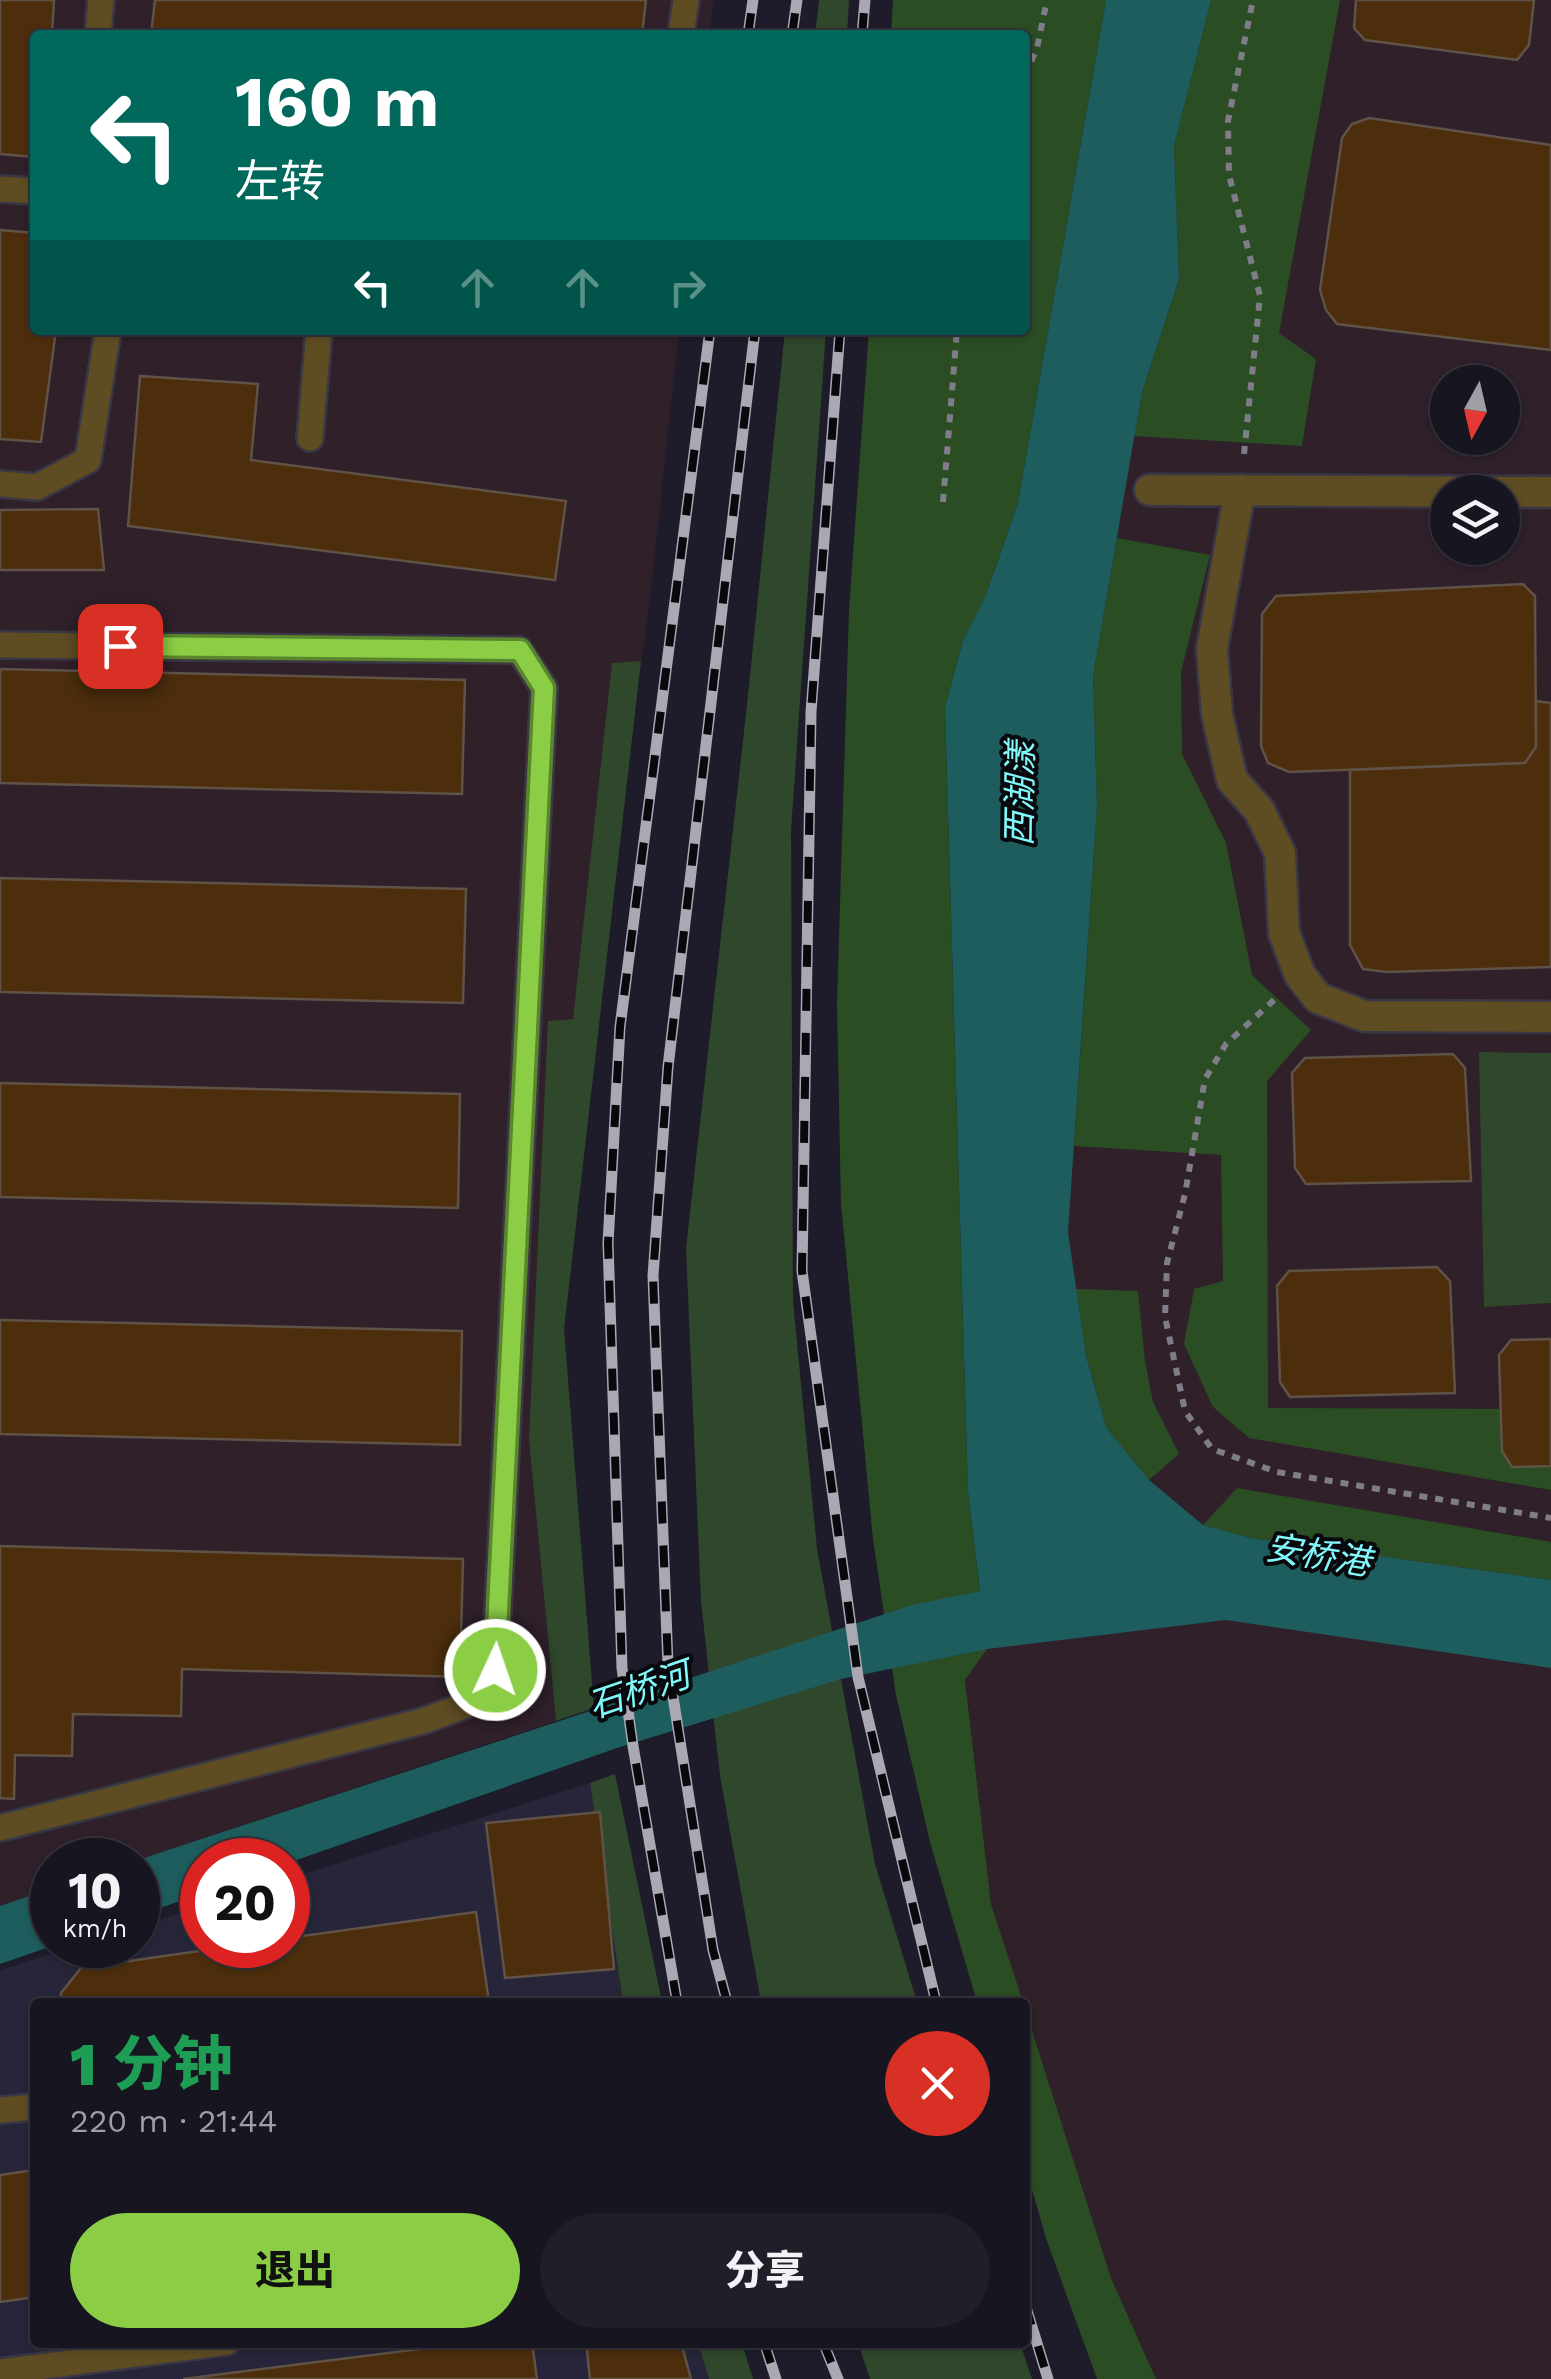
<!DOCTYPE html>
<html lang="zh">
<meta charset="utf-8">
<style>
:root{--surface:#161520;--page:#1f1e29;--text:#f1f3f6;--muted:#9e9fa5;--line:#35343e;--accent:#8bce46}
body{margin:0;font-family:"Work Sans","Noto Sans SC",sans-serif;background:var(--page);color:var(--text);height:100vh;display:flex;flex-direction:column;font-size:38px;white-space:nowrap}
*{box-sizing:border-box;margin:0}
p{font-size:32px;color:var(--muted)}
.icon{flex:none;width:55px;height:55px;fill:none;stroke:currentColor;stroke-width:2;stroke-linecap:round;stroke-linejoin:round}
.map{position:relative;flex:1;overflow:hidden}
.sheet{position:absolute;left:30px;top:1998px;width:1000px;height:350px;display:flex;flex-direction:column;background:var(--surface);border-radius:10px;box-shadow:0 2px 8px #0004,0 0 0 2px var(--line)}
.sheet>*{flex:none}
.guide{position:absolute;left:30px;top:30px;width:1000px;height:305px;border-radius:10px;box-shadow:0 2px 8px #0004,0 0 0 2px var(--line);background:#00695c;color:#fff;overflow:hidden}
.needle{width:65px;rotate:188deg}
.tools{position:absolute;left:1430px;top:365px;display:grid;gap:20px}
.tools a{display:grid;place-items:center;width:90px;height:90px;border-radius:50%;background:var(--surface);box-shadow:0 2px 8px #0004,0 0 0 2px var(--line);font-size:50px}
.speed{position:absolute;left:30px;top:1838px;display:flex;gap:20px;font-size:50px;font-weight:700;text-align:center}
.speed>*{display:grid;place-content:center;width:130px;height:130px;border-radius:50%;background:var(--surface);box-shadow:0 2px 8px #0004,0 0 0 2px var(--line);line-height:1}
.speed small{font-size:25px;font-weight:400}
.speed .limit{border:15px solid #d22;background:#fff;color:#111}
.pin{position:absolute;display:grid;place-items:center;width:85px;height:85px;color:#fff;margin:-42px;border-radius:20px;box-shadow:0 5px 15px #0006}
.me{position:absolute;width:110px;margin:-55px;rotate:3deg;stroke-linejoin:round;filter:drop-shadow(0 0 8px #0008)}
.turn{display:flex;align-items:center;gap:35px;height:210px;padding:0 40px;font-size:45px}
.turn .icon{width:130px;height:130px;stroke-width:2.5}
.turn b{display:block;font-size:70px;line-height:85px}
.lanes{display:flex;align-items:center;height:95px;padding:0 40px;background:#0003;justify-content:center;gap:50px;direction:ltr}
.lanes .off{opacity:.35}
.round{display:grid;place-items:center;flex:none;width:105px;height:105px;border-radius:52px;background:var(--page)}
.summary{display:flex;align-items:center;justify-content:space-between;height:170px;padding:0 40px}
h1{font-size:60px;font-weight:800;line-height:75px;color:#1e9e55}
.button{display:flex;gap:20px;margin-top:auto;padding:20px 40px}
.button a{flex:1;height:115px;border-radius:60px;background:var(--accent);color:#111;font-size:40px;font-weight:800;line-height:115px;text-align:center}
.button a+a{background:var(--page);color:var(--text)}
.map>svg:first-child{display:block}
.commercial{fill:#2f202a;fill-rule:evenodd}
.built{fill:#272539}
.green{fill:#2f472a}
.forest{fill:#2b4d23}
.water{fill:#1e5d5d}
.building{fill:#4c2e0d;stroke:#605246;stroke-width:2.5}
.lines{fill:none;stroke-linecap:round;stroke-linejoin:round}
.lane-casing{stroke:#393745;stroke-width:30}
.street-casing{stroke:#393745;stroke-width:35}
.path{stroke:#7f7d89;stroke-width:6;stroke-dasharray:8 8;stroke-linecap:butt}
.lane{stroke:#5e4c23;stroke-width:25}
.street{stroke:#5e4c23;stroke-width:30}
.rail-casing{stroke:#a9a8b3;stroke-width:11}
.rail{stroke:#08080d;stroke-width:8;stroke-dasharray:22;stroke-linecap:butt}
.route-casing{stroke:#5a862e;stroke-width:25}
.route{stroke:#8bce46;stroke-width:18}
.labels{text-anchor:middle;stroke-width:8;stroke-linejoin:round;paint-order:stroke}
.water-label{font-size:35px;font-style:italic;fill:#81f9fa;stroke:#08080d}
</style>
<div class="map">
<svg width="1551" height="2379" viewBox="0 0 1551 2379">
<rect width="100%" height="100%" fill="#1e1c2a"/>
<g class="commercial">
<polygon points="0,0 713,0 710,35 35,35 35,330 679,330 649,608 529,1440 556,1721 138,1860 52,1860 52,1888 0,1906"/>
<path d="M1148,0H1551V2379H1156L1111,2278L991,1904L965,1679L987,1649ZM1448,382H1502V438H1448ZM1448,492H1502V548H1448Z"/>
</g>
<polygon class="built" points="590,1783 623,2002 35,2002 35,2342 698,2343 709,2379 0,2379 0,1970 79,1945 138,1945 138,1926 202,1906 202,1945 288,1945 288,1879"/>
<g class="green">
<polygon points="819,0 849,0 847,35 815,35"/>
<polygon points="785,330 826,330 791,830 793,1301 817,1549 875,1864 917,2002 761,2002 720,1776 701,1601 686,1248 747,705"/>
<polygon points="641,661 564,1329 594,1708 556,1721 529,1440 548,1021 573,1019 612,663"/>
<polygon points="1479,1052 1551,1053 1551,1303 1484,1307"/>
<polygon points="615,1774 662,2002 623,2002 590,1783"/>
<polygon points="698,2343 742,2343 753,2379 709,2379"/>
<polygon points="858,2343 1020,2343 1032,2379 870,2379"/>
</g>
<g class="forest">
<polygon points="893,0 1106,0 1018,503 986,595 963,641 945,707 968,1492 987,1649 965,1680 991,1904 1023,2002 977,2002 930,1842 896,1695 873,1539 841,1203 837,1003 849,610 869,330 1025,330 1025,35 891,35"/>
<polygon points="1211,0 1340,0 1279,333 1316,359 1302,446 1134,436 1142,392 1179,279 1174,146"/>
<polygon points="1117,538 1210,555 1181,672 1182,754 1226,843 1252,975 1311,1030 1267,1081 1268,1408 1551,1409 1551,1490 1249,1438 1213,1407 1184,1344 1194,1289 1223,1281 1221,1155 1074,1146 1097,806 1093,676"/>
<polygon points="1076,1289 1138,1291 1145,1361 1153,1402 1179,1454 1149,1480 1106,1427 1086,1356"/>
<polygon points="1237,1488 1551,1542 1551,1580 1251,1538 1203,1525"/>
<polygon points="1025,2009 1111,2278 1156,2379 1097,2379 1047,2241 1025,2166"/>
</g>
<g class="water">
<polygon points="1106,0 1211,0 1174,146 1179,279 1142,392 1093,676 1097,806 1068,1232 1086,1356 1106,1427 1149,1480 1203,1525 1251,1538 1551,1580 1551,1668 1226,1620 987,1649 841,1679 617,1748 288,1863 288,1860 202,1860 202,1893 138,1916 138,1860 912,1605 980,1591 968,1492 945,707 963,641 986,595 1018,503"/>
<polygon points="52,1888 55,1945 0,1964 0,1906"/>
</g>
<g class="building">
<polygon points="0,0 54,0 52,35 35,35 35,157 0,154"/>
<polygon points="155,0 646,0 642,35 151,35"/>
<polygon points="1356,0 1534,0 1529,45 1517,60 1365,40 1354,28"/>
<polygon points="1369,118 1551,145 1551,350 1337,324 1326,310 1320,290 1342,138 1352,124"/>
<polygon points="0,230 35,233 35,330 56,330 41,442 0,439"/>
<polygon points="140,376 258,384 251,460 566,501 555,580 128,526"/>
<polygon points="98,509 104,570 0,570 0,510"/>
<polygon points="1523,584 1535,596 1536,747 1525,763 1289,772 1268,763 1261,746 1262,614 1276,596"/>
<polygon points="0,669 465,680 462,794 0,783"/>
<polygon points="1536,701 1551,703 1551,967 1387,972 1363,969 1350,945 1350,770 1525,763 1536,747"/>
<polygon points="0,878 466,889 463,1003 0,992"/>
<polygon points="1453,1054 1465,1068 1471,1181 1306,1184 1295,1168 1292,1073 1305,1058"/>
<polygon points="0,1083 460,1094 458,1208 0,1197"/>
<polygon points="1437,1267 1450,1281 1455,1393 1290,1397 1280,1382 1277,1286 1289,1271"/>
<polygon points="0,1320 462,1331 460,1445 0,1434"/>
<polygon points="1551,1339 1551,1466 1512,1467 1502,1451 1499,1355 1511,1340"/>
<polygon points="0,1546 463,1559 460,1677 182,1669 181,1716 73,1714 72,1756 15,1755 14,1799 0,1798"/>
<polygon points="600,1812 614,1969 505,1978 486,1823"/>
<polygon points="476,1912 489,2002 61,2002 61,1993 81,1968 241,1945 288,1945 288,1938"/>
<polygon points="35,2170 35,2297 0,2302 0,2175"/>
<polygon points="475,2342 532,2342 537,2379 183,2379"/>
<polygon points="586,2342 681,2342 691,2379 590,2379"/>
</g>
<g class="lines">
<defs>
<g id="lane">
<polyline points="98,35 101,0"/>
<polyline points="681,35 686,0"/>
<polyline points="0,189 35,191"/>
<polyline points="310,438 319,330"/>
<polyline points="0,484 37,487 88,460 108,330"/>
<polyline points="0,645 519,650 544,688 495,1670 474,1702 423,1721 0,1828"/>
<polyline points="0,2110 35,2107"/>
<polyline points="0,2372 227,2342"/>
</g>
<g id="street">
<polyline points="1150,490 1551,492"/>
<polyline points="1240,490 1212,649 1217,714 1232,780 1259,810 1280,853 1284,933 1300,975 1318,998 1364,1016 1551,1017"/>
</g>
</defs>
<use href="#lane" class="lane-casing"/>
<use href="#street" class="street-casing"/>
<g class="path">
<polyline points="1025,76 1037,48 1047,0"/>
<polyline points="1244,454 1260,296 1229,175 1228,121 1253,0"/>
<polyline points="943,502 957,330"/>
<polyline points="1274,1000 1226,1044 1205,1079 1185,1194 1167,1263 1165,1317 1185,1411 1212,1449 1277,1472 1551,1518"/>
</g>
<use href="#lane" class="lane"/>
<use href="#street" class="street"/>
<defs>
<g id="rail">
<polyline points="748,35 753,0"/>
<polyline points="792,35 797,0"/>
<polyline points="862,35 865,0"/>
<polyline points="840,330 811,712 802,1271 858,1677 936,2002"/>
<polyline points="677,2002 633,1746 622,1668 608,1243 620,1027 710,330"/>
<polyline points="727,2002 713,1950 668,1665 653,1276 668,1067 755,330"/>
<polyline points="1025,2304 1048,2379"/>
<polyline points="764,2342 776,2379"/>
<polyline points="823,2342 838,2379"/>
</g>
</defs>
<use href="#rail" class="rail-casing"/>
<use href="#rail" class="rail"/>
</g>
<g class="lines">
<defs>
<polyline id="route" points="120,646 520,650 544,688 495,1670"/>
</defs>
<use href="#route" class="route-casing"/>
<use href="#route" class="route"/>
</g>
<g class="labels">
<g class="water-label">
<text transform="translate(1020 794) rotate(-89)" y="12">西湖漾</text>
<text transform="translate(1318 1555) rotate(9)" y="12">安桥港</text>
<text transform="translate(639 1690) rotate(-19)" y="12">石桥河</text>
</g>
</g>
</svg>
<div class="tools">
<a><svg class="needle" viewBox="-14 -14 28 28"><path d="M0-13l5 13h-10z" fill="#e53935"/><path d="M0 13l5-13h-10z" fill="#9e9fa5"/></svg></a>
<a><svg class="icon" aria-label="layers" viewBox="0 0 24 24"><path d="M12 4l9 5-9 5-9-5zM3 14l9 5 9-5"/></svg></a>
</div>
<div class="speed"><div>10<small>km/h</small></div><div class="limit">20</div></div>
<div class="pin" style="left:120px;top:646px;background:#d93025"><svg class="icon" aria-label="arrive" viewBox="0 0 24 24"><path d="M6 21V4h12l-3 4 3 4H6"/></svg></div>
<svg class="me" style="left:495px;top:1670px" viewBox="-20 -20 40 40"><circle r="17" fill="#8bce46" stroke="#fff" stroke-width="3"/><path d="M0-11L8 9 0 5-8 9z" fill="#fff"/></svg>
<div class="guide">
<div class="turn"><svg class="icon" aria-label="left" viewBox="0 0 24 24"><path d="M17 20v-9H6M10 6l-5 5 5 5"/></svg><div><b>160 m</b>左转</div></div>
<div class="lanes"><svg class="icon" aria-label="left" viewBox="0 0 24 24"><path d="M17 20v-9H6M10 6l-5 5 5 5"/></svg><svg class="icon off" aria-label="ahead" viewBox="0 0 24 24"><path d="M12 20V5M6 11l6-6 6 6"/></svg><svg class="icon off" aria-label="ahead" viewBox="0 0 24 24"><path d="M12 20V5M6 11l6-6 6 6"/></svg><svg class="icon off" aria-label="right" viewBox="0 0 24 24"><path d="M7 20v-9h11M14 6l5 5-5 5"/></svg></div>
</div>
<section class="sheet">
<div class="summary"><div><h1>1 分钟</h1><p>220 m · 21:44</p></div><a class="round" style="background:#d93025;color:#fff"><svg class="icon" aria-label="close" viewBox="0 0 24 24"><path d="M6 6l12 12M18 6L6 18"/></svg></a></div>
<div class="button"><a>退出</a><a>分享</a></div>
</section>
</div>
